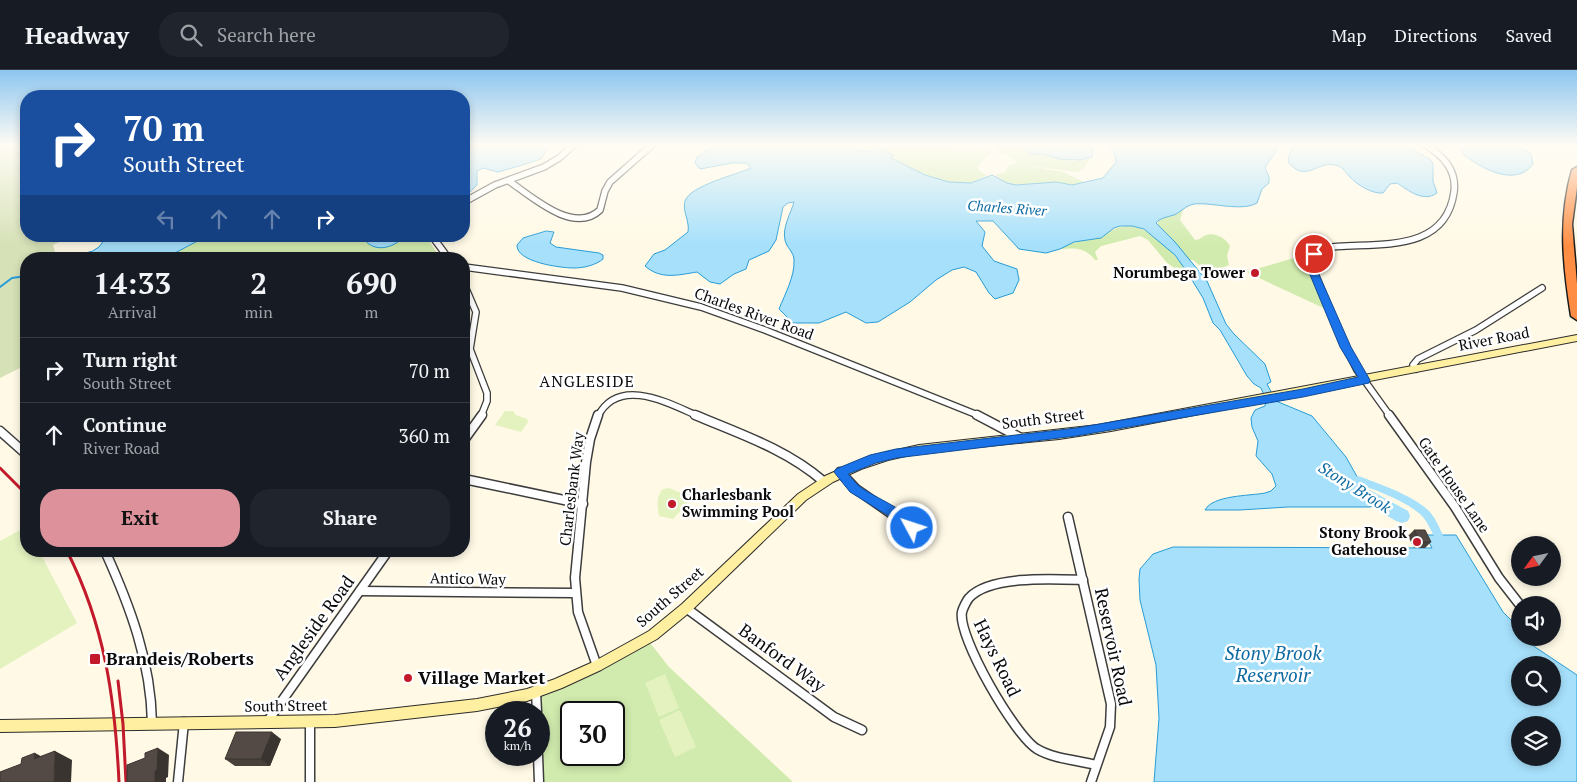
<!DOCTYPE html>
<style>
:root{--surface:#171b24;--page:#20242c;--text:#f1f3f6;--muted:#9ea1a6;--line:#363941;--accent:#dc919b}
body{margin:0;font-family:"PT Serif",serif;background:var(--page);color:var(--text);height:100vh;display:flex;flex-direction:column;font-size:19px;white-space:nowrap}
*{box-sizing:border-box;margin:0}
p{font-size:16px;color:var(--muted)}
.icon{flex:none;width:28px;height:28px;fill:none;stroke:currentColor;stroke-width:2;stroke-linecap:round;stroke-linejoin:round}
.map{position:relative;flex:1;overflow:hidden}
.panel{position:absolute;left:20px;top:182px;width:450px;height:305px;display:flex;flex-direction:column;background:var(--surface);border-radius:20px;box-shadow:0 2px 8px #0003}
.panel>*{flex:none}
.guide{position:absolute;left:20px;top:20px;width:450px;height:152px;border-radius:20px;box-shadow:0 2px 8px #0003;background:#1a4fa0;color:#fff;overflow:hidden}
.needle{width:32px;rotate:237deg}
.fabs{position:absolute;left:1511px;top:466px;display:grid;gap:10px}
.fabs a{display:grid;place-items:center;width:50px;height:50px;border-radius:50%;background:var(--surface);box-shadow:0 2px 8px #0003;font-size:25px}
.speed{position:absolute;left:485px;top:631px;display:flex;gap:10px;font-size:25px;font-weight:700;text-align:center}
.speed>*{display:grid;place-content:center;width:65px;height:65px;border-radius:50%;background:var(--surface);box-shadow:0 2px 8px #0003;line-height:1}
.speed small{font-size:12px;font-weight:400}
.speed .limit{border:2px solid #111;border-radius:8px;background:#fff;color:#111}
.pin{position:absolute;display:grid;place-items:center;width:42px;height:42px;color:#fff;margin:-21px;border:2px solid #fff;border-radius:50%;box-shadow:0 1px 5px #0007}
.me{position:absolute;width:55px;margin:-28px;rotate:310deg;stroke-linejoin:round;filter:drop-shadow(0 0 4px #0008)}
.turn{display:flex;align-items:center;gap:18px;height:105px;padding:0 20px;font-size:22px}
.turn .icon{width:65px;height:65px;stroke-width:2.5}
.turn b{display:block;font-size:35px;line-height:42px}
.lanes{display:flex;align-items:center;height:48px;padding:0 20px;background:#0003;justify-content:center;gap:25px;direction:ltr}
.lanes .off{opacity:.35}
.eta{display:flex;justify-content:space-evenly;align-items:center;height:85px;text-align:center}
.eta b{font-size:30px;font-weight:600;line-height:35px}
.cta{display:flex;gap:10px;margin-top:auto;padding:10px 20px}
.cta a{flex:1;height:58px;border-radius:20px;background:var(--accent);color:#111;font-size:20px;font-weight:600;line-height:58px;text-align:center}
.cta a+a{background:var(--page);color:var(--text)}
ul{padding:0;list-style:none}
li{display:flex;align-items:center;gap:15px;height:65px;padding:0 20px;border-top:1px solid var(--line)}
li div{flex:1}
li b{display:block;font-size:19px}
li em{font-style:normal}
header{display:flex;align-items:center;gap:30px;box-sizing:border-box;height:70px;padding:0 25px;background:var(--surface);border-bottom:1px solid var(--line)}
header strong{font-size:24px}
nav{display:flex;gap:28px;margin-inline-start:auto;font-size:18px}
.search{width:350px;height:45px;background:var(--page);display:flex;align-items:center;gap:12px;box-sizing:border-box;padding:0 18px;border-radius:20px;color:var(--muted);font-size:19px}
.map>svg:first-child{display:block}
.green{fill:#d1ebae;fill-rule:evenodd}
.cemetery{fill:#d6e1b7}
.pitch{fill:#e4f2c0}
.water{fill:#a6e0fb;stroke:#289cd7;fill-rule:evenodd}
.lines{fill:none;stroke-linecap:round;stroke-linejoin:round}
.stream{stroke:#289cd7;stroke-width:2}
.canal{fill:#a6e0fb;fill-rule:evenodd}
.river{fill:#a6e0fb;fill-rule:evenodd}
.street-far1-casing{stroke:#3d3d3d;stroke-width:8}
.street-casing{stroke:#3d3d3d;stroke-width:11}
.secondary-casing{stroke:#2c2c2c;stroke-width:2}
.highway-casing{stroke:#1b1b1b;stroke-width:3}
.street-far1{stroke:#fff;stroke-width:5.5}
.street{stroke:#fff;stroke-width:8}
.secondary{fill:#ffefa1;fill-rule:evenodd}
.highway{fill:#ff8e44;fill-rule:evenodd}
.rail{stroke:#c2192b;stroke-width:3}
.wall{fill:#47403b}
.shaded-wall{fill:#3a3430}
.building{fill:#534a45;stroke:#3a3430}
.route{fill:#1a73e8;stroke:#114b97}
.poi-dot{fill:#c2192b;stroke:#fff;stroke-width:2}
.labels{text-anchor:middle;stroke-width:5;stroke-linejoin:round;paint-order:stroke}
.far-water-label{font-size:14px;font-style:italic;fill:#0c6aa2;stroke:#fff}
.poi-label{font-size:15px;font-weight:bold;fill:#0a0a0a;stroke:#fff;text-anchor:end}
.street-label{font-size:15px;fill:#0a0a0a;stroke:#fff}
.neighbourhood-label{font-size:16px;letter-spacing:1px;fill:#0a0a0a;stroke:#fff}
.water-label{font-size:16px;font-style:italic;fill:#0c6aa2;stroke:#fff}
.near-street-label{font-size:18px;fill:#0a0a0a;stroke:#fff}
.near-poi-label{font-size:18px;font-weight:bold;fill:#0a0a0a;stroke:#fff;text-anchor:start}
.near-water-label{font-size:19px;font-style:italic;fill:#0c6aa2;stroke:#fff}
</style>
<header>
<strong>Headway</strong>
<div class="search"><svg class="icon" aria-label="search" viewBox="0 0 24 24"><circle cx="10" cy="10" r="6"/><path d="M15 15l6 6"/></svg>Search here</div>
<nav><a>Map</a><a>Directions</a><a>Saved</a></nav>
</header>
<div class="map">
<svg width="1577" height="712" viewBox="0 0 1577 712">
<rect width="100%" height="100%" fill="#fff9e6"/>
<g class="green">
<polygon points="885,75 952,75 958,79 970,76 975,81 978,79 978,75 989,75 991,82 977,97 981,102 987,105 971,113 949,112 925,105 891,88 892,85 885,81"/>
<path d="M992,75H1021L1033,84H1043L1059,89L1074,91L1092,87L1083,99L1077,102L1029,96L1063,102L1084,112L1072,115L1054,112L1020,115L1007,113L995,105L1005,102L1009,95L1017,93C1011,83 997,85 992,75Z"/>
<path d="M1184,137L1180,150L1195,170C1200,170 1201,167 1206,165C1215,162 1226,168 1230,176L1227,186L1229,195L1222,198L1225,206L1224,208L1218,210L1214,208L1193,190H1189L1175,172L1157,155L1159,150Z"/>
<path d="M1126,156C1151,155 1179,187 1190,208L1167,193L1148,170L1140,166L1101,176L1095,182L1098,190H1095C1085,177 1075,178 1060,179C1070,171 1082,172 1094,169C1106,166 1113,157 1126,156Z"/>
<polygon points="207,166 426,166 440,188 172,189 173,184"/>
<polygon points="1318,181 1311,189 1330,241 1246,202"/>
<path d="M647,569L669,597L793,712H539V642L536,622ZM571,642H614V685H571Z"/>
</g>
<polygon class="cemetery" points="0,75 26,75 26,166 71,166 53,175 57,189 26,189 26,295 0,308"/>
<g class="pitch">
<polygon points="505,341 513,341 516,345 527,349 528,352 521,362 495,355"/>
<path d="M670,418L678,422H690L691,430L673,449L659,446C657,437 656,426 663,419Z"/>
<polygon points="26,457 26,481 39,481 77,553 0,599 0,471"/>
<polygon points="665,604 679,638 659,647 645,613"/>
<polygon points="680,640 696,677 675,687 659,650"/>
</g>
<g class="water">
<polygon points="464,75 545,75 547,80 541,89 519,96 498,102 483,98 477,101 477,115 464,128"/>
<path d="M716,75H844L867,82L879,75H884L885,81L893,85L891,88L925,105L949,112L971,113L992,105L1007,113L1016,115L1056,112L1072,115L1103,108L1116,92L1115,85L1107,75H1279C1276,85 1269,89 1265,98L1269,107V113L1262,119L1257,133C1241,142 1212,132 1194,134C1185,136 1181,142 1174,145C1167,147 1160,148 1156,153L1175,172L1207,211L1226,254L1234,264L1265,294L1271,312L1267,314L1276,331L1312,346L1346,387L1364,419L1387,432L1370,437H1288L1240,440H1205C1213,425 1249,426 1265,423L1271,421L1276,416L1272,404L1256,386L1258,371L1252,357L1251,348L1255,340L1265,336L1266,330L1261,318L1254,314L1247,306L1220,260L1213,253L1203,228L1187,202L1175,185L1144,159L1132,156H1120L1114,158L1101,168L1074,172L1060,179L1046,183L1019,179L993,151H976L985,162L982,176L994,191L1017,199L1019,210L1013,223L995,229L989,223L976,202L964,197L952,200L936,210L910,232L878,252L866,253L846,242L819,253H793L779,239C785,224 795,206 794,190C794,182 786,177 785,170C782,157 791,143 794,132L788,133L783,137L776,170L769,181L749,190L746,199L734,204L720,214L710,212L697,202C678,205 661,210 645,196L654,184L665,180L688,162C690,151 682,141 685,131C691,115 736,105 751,98L746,93H732L700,99L695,93L697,87Z"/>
<polygon points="1090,75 1093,81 1092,87 1080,90 1059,89 1043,84 1030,84 1020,76"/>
<path d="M1292,75H1405L1431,90L1433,94V111L1437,123C1423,133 1408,120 1397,113L1390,114L1383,123C1372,124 1357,115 1349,106C1345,102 1344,98 1338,96C1318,88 1307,115 1288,92L1289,85L1293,78Z"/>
<path d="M1458,75H1517L1531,84L1533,94C1516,118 1480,98 1463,84L1462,79Z"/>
<path d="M546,161L554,162L550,173L556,177L599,183L603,185V189C596,195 584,198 574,198C560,198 516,192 517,175L523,168Z"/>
<polygon points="107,166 207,166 173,184 153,188 110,189 108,186 95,187 90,185 91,182 99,177"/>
<path d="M362,166H405C393,179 372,184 362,166Z"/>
<path d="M1425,465H1456L1503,542L1520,559V568H1525L1535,577L1577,605V712H1154L1159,648L1156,595L1140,530L1139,509L1140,499L1153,484L1173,477L1432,478ZM1520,595H1552V628H1520ZM1520,655H1552V688H1520Z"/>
</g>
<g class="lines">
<g class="stream">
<polyline points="70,189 91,182"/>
<polyline points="0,217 12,208 26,206"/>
</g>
<path class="canal" d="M1358,406C1378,413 1414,426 1429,441C1435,447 1439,457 1443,465L1441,468L1438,469L1435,468C1431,461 1428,453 1423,447C1409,432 1374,419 1355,413L1353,410L1355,407Z"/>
<polygon class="river" points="1366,418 1408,441 1410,446 1408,451 1402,453 1396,451 1360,430 1358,425 1360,420"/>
<defs>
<g id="street-far1">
<path d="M509,111C532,127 574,165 600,140L605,121L610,112L652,75"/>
<polyline points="464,132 495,115 544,97 559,88 574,75"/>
<polyline points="432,166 449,189"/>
<polyline points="464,197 622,218 701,237 765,260 980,346"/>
<polyline points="464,214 476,242 470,279 487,323 487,331 481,346"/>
<polyline points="1416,299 1413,295 1418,289 1476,260 1542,218"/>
<path d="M598,346C619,306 668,333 698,346"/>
<path d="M1390,346L1357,300L1342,270L1311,194L1313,184L1323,178C1371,171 1445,187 1454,122C1457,100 1443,86 1426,75"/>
</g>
<g id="street">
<path d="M695,345C740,364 786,379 823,411"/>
<polyline points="977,345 1021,368"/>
<polyline points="1389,345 1455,437 1499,508 1520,535"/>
<polyline points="0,361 26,384"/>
<polyline points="464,370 482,345"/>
<polyline points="840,402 856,419 912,458"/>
<polyline points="464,409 583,434"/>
<polyline points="1068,447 1111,634 1110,657 1091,712"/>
<path d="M105,481C130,536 151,592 152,653"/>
<path d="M1083,510C1055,509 989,505 969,528C967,530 963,538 962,542C957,566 1015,666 1037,679C1054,689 1077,690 1096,695"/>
<polyline points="360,521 575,523"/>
<polyline points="686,538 834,647 862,660"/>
<polyline points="597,596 578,542 575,508 586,392 590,369 598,345"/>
<polyline points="536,622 537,642"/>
<polyline points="267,652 388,481"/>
<polyline points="310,652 310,712"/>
<polyline points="538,685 539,712"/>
<polyline points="178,712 184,652"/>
</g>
<polygon id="secondary" points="1577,265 1577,271 1111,361 1059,369 919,383 888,390 861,399 833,412 806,430 690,542 657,569 601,600 562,618 527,631 477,641 335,657 0,662 0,650 335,645 477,629 527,619 555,609 593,592 649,561 682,534 798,424 825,406 854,393 888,382 919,375 1098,355"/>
<path id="highway" d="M1577,97V117L1572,154L1577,214V250L1571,246C1563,196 1558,149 1572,100Z"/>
</defs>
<use href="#street-far1" class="street-far1-casing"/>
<use href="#street" class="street-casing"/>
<use href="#secondary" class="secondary-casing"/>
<use href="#highway" class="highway-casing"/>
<use href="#street-far1" class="street-far1"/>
<use href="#street" class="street"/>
<use href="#secondary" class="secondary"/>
<use href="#highway" class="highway"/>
<g class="rail">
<polyline points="0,398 26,424"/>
<path d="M67,481C105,556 115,629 119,712"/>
<polyline points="118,611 123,654 126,712"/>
</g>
</g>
<g class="wall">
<polygon points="1414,460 1431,472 1425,478 1414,478 1408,466"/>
<polygon points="281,669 270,696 235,696 225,689"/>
</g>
<g class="shaded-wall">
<polygon points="272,662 281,669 270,696 261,689"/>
<polygon points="158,678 169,685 168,707 166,708 166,712 155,712 155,701"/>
<polygon points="55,681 72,690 71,712 54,712"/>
<polygon points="35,683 52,692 34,689"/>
</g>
<g class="building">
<polygon points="1414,460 1425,460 1431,472 1420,472"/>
<polygon points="236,662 272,662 261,689 225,689"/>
<polygon points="158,678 157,700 155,701 155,712 127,712 127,695 145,688 145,683"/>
<polygon points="55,681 54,712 0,712 0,702 21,694 22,688 35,683 34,689"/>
</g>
<linearGradient id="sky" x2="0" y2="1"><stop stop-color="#8dc6f0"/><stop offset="0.43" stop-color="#fffcf4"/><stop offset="1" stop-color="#fffcf4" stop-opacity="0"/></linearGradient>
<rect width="1577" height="175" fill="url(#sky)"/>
<path class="route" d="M1314,181L1318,184L1316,189L1317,200L1351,277L1370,310L1369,313L1303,327L1076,366L896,388L876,393L848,404C852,408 855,413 859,416C876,429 908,439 918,458L916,462L912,463L892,448L850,422L834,402L836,399L870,385L896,379L1076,358L1303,319L1358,307L1340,277L1308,200L1306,189L1310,182Z"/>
<g class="poi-dot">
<circle cx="1255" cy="203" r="5"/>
<circle cx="672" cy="434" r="5"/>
<circle cx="1417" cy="472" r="5"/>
<rect x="89" y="583" width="12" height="12" rx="2.5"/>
<circle cx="408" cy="608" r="5"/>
</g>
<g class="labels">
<g class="far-water-label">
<text transform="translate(1007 138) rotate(4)" y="5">Charles River</text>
</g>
<g class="poi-label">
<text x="1245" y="208">Norumbega Tower</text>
<text x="682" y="430" text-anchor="start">Charlesbank<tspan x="682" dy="17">Swimming Pool</tspan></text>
<text x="1407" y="468">Stony Brook<tspan x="1407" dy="17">Gatehouse</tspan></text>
</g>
<g class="street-label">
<text transform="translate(754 244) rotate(20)" y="5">Charles River Road</text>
<text transform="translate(1494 269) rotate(-11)" y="5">River Road</text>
<text transform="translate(1043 349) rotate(-7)" y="5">South Street</text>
<text transform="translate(1454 415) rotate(55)" y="5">Gate House Lane</text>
<text transform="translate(572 419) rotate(-83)" y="5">Charlesbank Way</text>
<text transform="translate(468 509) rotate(1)" y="5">Antico Way</text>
<text transform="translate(670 527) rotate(-41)" y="5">South Street</text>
<text transform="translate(286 636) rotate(-1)" y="5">South Street</text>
</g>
<g class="neighbourhood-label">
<text x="587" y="317">ANGLESIDE</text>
</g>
<g class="water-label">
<text transform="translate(1355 417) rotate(32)" y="6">Stony Brook</text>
</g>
<g class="near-street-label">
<text transform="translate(314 558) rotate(-54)" y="6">Angleside Road</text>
<text transform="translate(1113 577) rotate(78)" y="6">Reservoir Road</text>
<text transform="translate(782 588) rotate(36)" y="6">Banford Way</text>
<text transform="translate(997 588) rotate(64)" y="6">Hays Road</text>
</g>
<g class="near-poi-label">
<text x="106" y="595">Brandeis/Roberts</text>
<text x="418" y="614">Village Market</text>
</g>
<g class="near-water-label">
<text x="1273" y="590">Stony Brook<tspan x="1273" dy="22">Reservoir</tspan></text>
</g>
</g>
</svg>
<div class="fabs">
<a><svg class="needle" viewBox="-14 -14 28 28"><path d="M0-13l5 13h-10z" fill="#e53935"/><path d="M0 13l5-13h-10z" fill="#9ea1a6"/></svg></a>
<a><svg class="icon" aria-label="sound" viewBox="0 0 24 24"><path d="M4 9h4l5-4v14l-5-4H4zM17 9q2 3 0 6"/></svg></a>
<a><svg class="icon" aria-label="search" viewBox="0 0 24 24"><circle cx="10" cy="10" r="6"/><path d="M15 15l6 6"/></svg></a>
<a><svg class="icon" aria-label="layers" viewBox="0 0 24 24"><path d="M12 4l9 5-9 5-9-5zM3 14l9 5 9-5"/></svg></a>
</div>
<div class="speed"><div>26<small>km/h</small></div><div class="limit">30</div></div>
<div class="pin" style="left:1314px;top:184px;background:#d93025"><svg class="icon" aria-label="arrive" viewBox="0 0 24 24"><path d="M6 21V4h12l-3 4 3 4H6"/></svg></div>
<svg class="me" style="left:912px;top:458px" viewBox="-20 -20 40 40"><circle r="17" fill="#1a73e8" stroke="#fff" stroke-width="3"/><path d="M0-11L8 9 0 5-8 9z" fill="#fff"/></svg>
<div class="guide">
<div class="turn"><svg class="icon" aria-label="right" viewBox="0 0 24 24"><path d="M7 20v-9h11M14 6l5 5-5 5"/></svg><div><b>70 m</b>South Street</div></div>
<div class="lanes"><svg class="icon off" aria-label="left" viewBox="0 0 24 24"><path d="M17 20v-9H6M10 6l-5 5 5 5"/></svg><svg class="icon off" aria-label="ahead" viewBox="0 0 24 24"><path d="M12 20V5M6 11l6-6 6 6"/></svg><svg class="icon off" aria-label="ahead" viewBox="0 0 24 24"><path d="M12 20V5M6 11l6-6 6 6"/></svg><svg class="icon" aria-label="right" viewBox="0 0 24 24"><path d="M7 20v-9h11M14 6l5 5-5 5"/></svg></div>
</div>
<section class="panel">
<div class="eta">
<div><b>14:33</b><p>Arrival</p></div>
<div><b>2</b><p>min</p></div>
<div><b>690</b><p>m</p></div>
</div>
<ul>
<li><svg class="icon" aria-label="right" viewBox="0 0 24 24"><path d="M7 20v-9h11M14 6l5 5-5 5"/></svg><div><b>Turn right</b><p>South Street</p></div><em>70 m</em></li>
<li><svg class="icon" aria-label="ahead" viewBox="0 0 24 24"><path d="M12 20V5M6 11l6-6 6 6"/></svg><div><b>Continue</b><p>River Road</p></div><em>360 m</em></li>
</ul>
<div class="cta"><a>Exit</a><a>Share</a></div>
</section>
</div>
